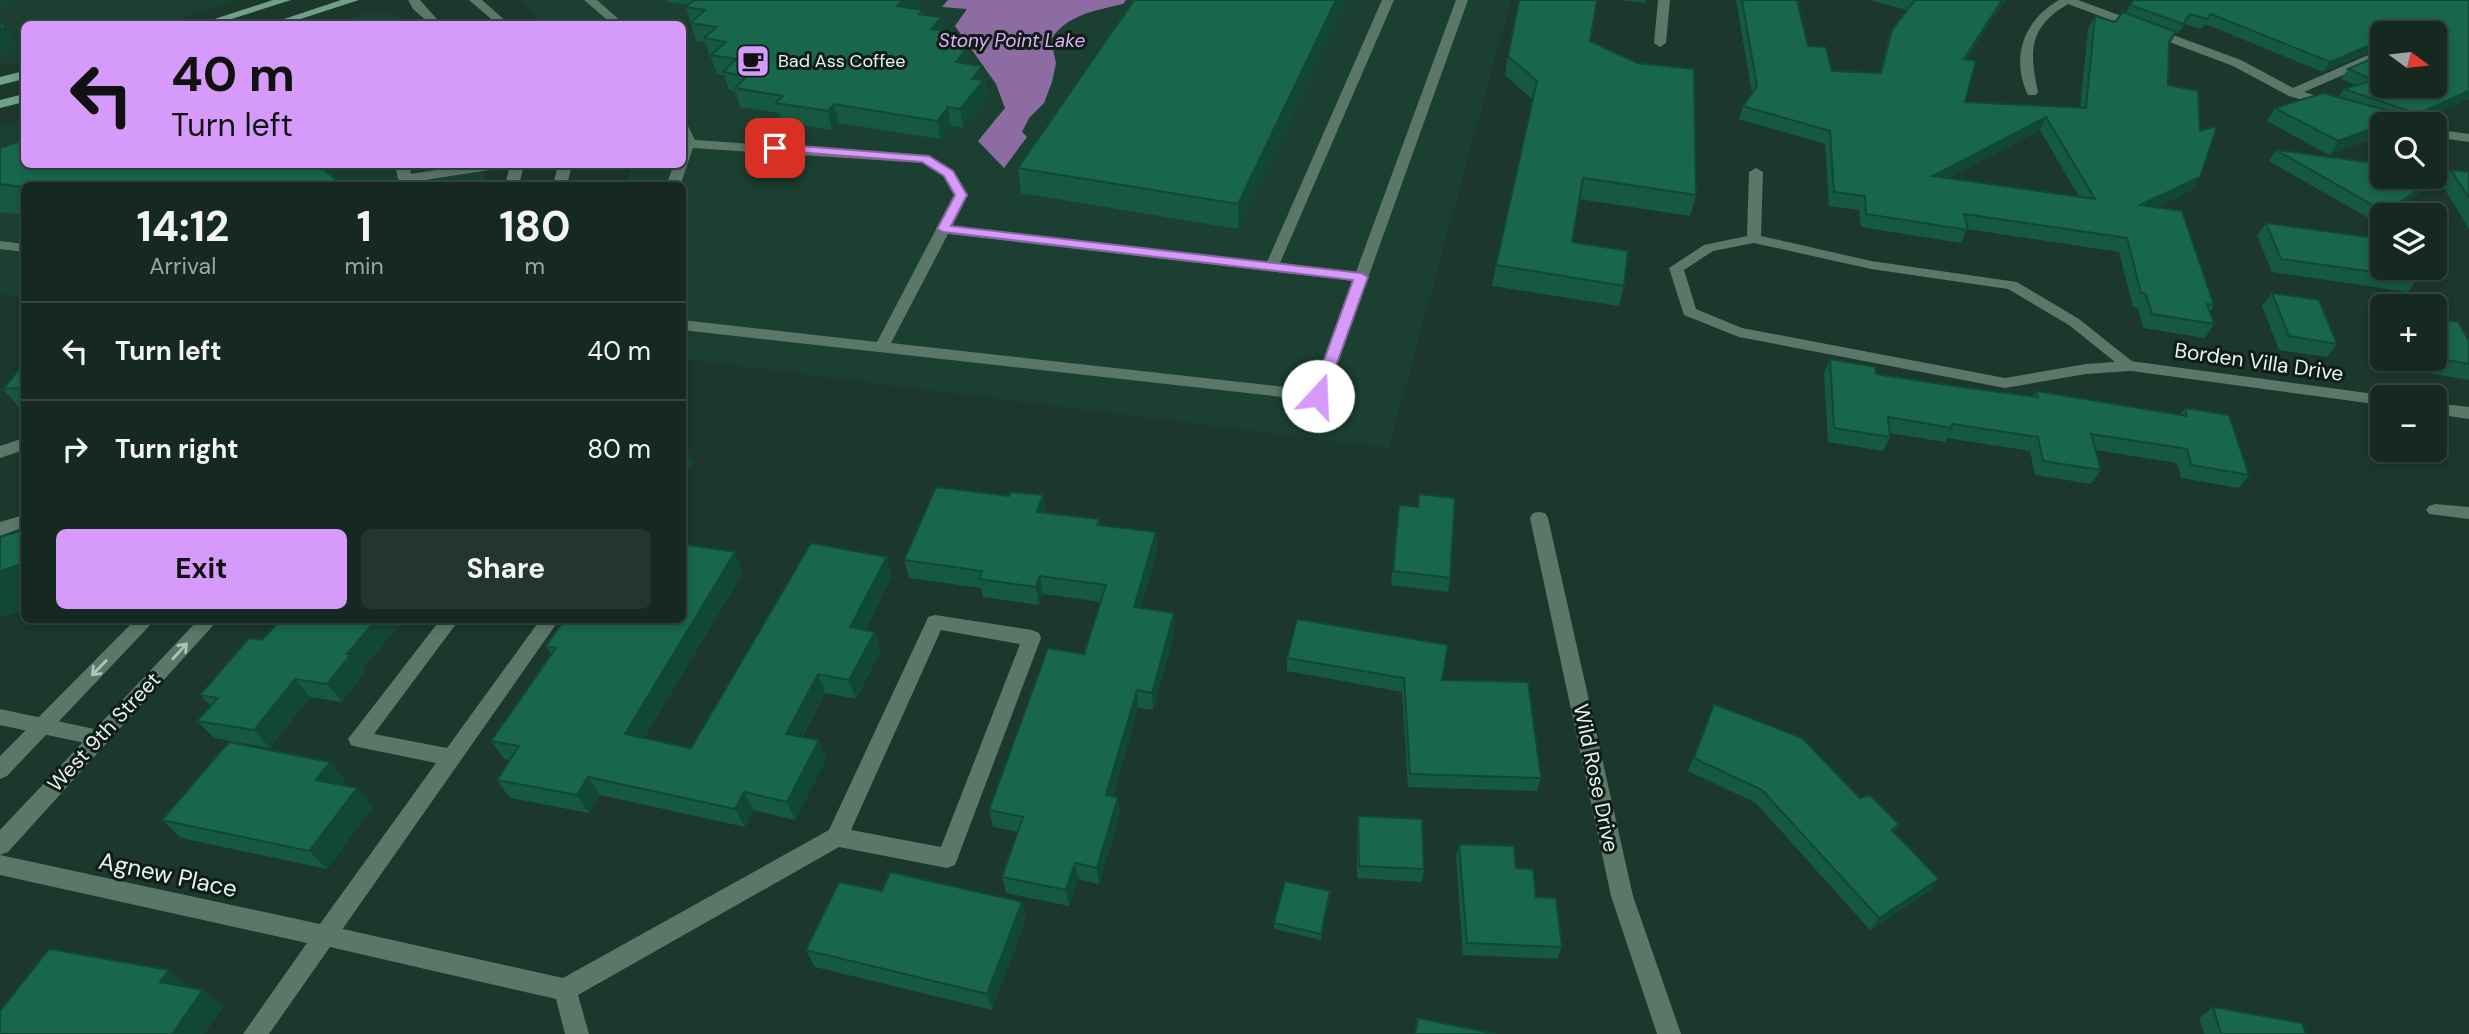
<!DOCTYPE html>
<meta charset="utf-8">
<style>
:root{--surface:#152921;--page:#22352e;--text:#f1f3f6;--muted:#9da6a5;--line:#34453f;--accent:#d69bfa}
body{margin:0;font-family:"DM Sans",sans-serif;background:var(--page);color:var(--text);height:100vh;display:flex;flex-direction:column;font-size:26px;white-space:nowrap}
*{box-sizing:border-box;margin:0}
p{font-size:23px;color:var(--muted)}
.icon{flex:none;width:38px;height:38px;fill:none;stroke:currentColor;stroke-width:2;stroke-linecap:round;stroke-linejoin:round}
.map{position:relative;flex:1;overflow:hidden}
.drawer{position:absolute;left:21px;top:182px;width:665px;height:441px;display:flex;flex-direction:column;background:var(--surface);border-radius:10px;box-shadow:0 4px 10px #0003,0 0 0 2px var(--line)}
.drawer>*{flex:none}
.top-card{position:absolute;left:21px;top:21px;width:665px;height:147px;border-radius:10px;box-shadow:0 4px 10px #0003,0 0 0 2px var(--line);background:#d69bfa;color:#111;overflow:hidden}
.needle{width:46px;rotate:105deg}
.controls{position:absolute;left:2370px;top:21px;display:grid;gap:14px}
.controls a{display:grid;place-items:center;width:77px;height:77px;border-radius:10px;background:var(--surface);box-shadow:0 4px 10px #0003,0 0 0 2px var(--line);font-size:35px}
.pin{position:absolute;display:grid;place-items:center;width:60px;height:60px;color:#fff;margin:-30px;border-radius:14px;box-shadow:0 4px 10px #0006}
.me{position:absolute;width:77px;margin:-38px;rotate:20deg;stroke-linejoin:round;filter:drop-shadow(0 0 5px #0008)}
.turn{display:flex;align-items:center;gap:24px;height:147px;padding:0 35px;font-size:32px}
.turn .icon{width:91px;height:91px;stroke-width:2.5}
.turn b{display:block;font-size:49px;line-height:60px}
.eta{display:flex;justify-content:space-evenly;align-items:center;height:119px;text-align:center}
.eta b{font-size:42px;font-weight:700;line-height:49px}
.button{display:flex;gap:14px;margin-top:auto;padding:14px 35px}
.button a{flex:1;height:80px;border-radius:10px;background:var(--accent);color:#111;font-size:28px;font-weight:700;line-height:80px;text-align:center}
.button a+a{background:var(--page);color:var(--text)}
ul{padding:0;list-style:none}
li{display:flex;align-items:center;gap:21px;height:98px;padding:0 35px;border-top:2px solid var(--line)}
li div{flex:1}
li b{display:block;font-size:26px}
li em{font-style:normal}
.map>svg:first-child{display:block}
.built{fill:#1b4031}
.water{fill:#8d6ca1}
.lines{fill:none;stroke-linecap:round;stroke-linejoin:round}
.service{fill:#5b776a;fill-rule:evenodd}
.minor{fill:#5b776a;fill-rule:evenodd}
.tertiary{fill:#5b776a;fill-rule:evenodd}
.secondary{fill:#709f8a;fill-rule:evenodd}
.wall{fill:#155941;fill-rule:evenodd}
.shaded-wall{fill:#114835}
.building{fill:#18674c;stroke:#114835;stroke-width:2;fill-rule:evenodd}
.oneway{stroke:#aec3b9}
.route{fill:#d69bfa;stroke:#8b65a2;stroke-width:2}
.labels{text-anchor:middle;stroke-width:6;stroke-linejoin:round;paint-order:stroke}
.far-poi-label{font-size:18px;fill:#e5f5ed;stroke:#101c16;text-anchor:start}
.far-water-label{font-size:19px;font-style:italic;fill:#dfaffc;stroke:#101c16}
.street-label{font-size:21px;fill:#e5f5ed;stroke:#101c16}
.near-street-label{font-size:24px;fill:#e5f5ed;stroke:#101c16}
</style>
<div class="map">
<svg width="2469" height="1034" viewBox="0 0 2469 1034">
<rect width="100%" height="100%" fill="#1c372c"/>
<g class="built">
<polygon points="0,0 240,0 161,24 24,24 24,61 0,66"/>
<polygon points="518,0 1511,0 1389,448 683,359 682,186 627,185 631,165 682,164 682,24 544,24"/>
<polygon points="383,12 394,14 405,24 332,24 367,13"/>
<polygon points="24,119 24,164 484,165 485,179 483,186 24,186 24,297 0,294 0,125"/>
</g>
<path class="water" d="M948,0H1126L1123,4C1097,10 1065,15 1051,40L1056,63L1052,82L1044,103L1029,118L1022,132L1027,137L1004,168L978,141L1005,108L996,84L955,26L967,9L942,7Z"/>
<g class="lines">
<g class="service">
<polygon points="584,0 597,0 624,24 612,24"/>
<path d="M1382,0H1394L1280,263L1356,272L1456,0H1468L1324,400L1318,401L682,330V320L877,342L954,195L943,176L922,163L693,148L680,186H666L674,164H682V123L687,124L695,140L930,156L953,170L968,195L952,226L1267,262ZM948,234L1353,281L1312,390L891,343Z"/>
<polygon points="1658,0 1670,0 1666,43 1660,47 1654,43"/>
<polygon points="395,164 409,164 411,174 474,164 509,164 503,168 405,183 398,179"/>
<path d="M1756,168L1763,172L1761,236L1871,261L2017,282L2079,319L2138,366L2130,371L2086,374L2005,388L1739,337L1684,315L1669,268L1704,245L1747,236L1749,172ZM1754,243L1871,269L2008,289L2069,325L2115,362L2086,364L2005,378L1742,328L1696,309L1684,270L1713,251Z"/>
<polygon points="0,241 24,244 24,252 0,249"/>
<polygon points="2435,504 2469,507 2469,519 2429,514 2426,510 2429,506"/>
<path d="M935,615L1032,630L1039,633L1041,638L955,865L947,868L839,847L578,995L589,1034H565L556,999L317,944L314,936L317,928L325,925L563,978L829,830L926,622L928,617ZM941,630L1020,644L941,847L851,830Z"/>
</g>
<g class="minor">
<path d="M2059,0H2078L2241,60L2293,88L2382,49V58L2304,92L2334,101L2336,104L2330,108L2289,96L2233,66L2068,4C2029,27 2029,50 2038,92L2036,95H2028C2010,57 2024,20 2059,0Z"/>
<polygon points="2434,129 2469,134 2469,142 2434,137"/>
<polygon points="2130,361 2382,395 2388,397 2382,397 2382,405 2124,370 2122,366"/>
<polygon points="2434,403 2469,407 2469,419 2434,414"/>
<polygon points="24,438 24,450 0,458 0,446"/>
<polygon points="1539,512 1545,513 1548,518 1633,896 1681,1034 1657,1034 1611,896 1530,518 1533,513"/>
<polygon points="24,515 24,527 0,536 0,522"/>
<polygon points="440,620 459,620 374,734 447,748 540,620 559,620 269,1034 243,1034 307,943 0,875 0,855 320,924 436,763 358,747 351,745 348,739"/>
<polygon points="0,709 99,730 106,732 109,738 106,744 99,746 0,725"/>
</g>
<g class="tertiary">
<polygon points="408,0 420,0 441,24 430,24 413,9"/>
<polygon points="469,0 482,0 509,24 497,24"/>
<polygon points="510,164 524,164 519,186 505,186"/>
<polygon points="558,164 572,164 567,186 553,186"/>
<polygon points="135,620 155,620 7,776 0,779 0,756"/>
<polygon points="198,620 218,620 8,852 0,855 0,830"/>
</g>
<g class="secondary">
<polygon points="273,0 291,0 216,24 199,24"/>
<polygon points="341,0 359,0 285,24 269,24"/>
<polygon points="24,71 24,79 0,85 0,77"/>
<polygon points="24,94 24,102 0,108 0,100"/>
</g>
</g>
<g class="wall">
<polygon points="667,0 923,0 915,9 923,10 924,14 944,31 953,32 955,47 985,84 986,99 963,128 951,126 940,139 838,123 832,130 781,121 779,113 740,107 736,92 729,90 724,75 717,74 711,57 710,57 705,42 696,41 686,7 688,5 668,2"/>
<polygon points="1346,0 1238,229 1021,193 1018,168"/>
<polygon points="1620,0 1646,0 1645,3"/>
<path d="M1736,0H1797L1808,46L1832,71L1880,73L1887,43L1892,30L1907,10L1870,0H2006L1992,19L1967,59L1965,102L2080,108L2088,29L2095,16L2115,22L2126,13L2130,5L2469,0V99H2468L2411,124L2408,123L2329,155L2267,121L2275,108L2338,97L2344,89L2356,85L2341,79L2348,69L2434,33H2382V47L2323,72L2205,24L2201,29L2185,24L2177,34L2176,33L2169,46L2168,85L2192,190L2156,207L2214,305L2210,312L2214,324L2205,338L2143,328L2138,308L2133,307L2119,252L1967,229L1961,243L1861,227L1859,210L1829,206L1825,144L1739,119L1743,106L1752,93ZM2040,130L2079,197L1948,178Z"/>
<polygon points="1523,1 1590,41 1696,195 1690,216 1579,199 1572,242 1624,286 1619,306 1492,286 1496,265 1533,100 1505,75 1508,56"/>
<polygon points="0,148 24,164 342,164 332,176 24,186 24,215 0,212"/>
<polygon points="2276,150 2436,182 2388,215 2382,215 2382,220 2377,223 2269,161"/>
<polygon points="2451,170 2469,172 2469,229 2441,183"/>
<polygon points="2266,223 2418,278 2408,292 2272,272 2257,236"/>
<polygon points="2272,293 2337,344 2327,357 2279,350 2262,306"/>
<polygon points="2469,341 2469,380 2423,372 2416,359 2434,359"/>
<polygon points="1830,359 1876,374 1961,387 2033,396 2036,391 2180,414 2185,408 2249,475 2239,488 2181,478 2177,463 2095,450 2101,470 2091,484 2035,475 2030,451 1947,438 1945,442 1889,433 1890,437 1883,451 1828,442 1824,373"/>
<polygon points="24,364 24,413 3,389"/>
<polygon points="1419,494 1450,578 1448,592 1391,585 1399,505 1417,507"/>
<polygon points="1043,495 1046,513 1099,519 1100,525 1156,532 1157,550 1141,608 1175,631 1153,710 1138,708 1113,796 1118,797 1120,814 1099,884 1078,879 1069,906 1006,893 1002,877 1018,832 993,827 989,810 1084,654 1101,602 1043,594 1039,605 983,597 981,588 909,578 904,560 1009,496"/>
<polygon points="743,572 644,738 691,748 892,576 865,630 881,651 856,699 825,693 802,737 819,740 826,759 795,820 753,810 745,827 600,795 589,813 510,798 497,780 510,760 504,759 491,741 551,654 546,646"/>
<polygon points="262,640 363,669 365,672 342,702 310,697 270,748 214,738 197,721 211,706 200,695"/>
<polygon points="1287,658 1442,680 1541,778 1537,791 1408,787 1402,692 1287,671"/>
<polygon points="1714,704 1899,824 1894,832 1939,879 1929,891 1870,930 1756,803 1688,771"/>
<polygon points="346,780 342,785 373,806 327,869 181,838 162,820"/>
<polygon points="1358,816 1424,869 1422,882 1357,878 1357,829"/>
<polygon points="1459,844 1516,868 1536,897 1562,947 1557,959 1463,955 1456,856"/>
<polygon points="882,891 1022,902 1026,919 992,1010 815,967 806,950"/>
<polygon points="1329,898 1321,940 1274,929 1274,923"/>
<polygon points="2213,1007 2306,1034 2204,1034 2199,1018"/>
</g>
<g class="shaded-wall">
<polygon points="0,0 19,0 0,5"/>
<polygon points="903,0 923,0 901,24 897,6"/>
<polygon points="1336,0 1346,0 1238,229 1238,204"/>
<polygon points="2002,0 2006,0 1992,19 1959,72 1964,59"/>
<polygon points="942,17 945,35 931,29"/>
<polygon points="0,18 20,49 0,53"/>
<polygon points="953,32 956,51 942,45"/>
<polygon points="2382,40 2382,47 2323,72 2330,62"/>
<polygon points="967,48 970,67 956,62"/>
<polygon points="982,66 986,99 963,128 960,109 972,79"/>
<polygon points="2469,91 2469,97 2468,99 2411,124 2418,114"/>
<polygon points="834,104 838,123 832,130 828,111"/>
<polygon points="948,107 951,126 940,139 937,121"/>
<polygon points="2415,114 2407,124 2385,124"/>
<polygon points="2046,117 2040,130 1927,190 1933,176"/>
<polygon points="2382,125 2382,135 2329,155 2338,141"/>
<polygon points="312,164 342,164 326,186"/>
<polygon points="2444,172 2436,182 2388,215 2382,215 2385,212"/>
<polygon points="2200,177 2192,190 2133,219 2140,205"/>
<polygon points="685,446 693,464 682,481 682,451"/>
<polygon points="1043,495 1046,514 1037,512"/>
<polygon points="1156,532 1157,550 1136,625 1134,607"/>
<polygon points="735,552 743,572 635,753 625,734"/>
<polygon points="887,557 892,576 856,646 850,627"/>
<polygon points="24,563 24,596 19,597 19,612 0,617 0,571"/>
<polygon points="1040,576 1043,594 1039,605 1036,587"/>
<polygon points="1174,613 1175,631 1153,710 1152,693"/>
<polygon points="376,620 404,620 363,669 365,672 342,702 327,684 347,654"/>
<polygon points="875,632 881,651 856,699 849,680"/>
<polygon points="818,674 825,693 793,752 786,734"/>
<polygon points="295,679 310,697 270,748 254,730"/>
<polygon points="1137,690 1138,708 1108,812 1106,795"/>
<polygon points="819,740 826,759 795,820 787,802"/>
<polygon points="330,762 346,780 332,798 316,780"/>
<polygon points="588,777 600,795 589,813 577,795"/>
<polygon points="357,788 373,806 327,869 309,851"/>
<polygon points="744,792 753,810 745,827 735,809"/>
<polygon points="1118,797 1120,814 1099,884 1097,868"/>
<polygon points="1075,863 1078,879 1069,906 1066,890"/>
<polygon points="1939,879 1929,891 1870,930 1879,918"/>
<polygon points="1022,902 1026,919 992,1010 987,994"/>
<polygon points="169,970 190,987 182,998 160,982"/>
<polygon points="203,990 224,1006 204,1034 172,1034"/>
</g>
<g class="building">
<polygon points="694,0 903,0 897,6 923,10 919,14 942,17 931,29 953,32 942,45 967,48 956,62 982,66 972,79 984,80 960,109 948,107 937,121 834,104 828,111 776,103 783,96 735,88 747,76 723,72 736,59 711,55 726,42 704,38 717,27 690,23 705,10 686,7"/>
<polygon points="1134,0 1336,0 1238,204 1018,168"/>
<polygon points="1519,0 1597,0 1590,41 1637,63 1694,69 1696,195 1583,178 1572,242 1628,251 1624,286 1496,265 1537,81 1508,56"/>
<path d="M1742,0H1797L1808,46L1826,47L1832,71L1881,73L1892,30L1915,0H2002L1964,59L1976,61L1965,102L2086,108L2095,16L2115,22L2123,12L2176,32L2169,42L2168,85L2198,91L2200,131L2217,126L2200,177L2140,205L2182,211L2214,305L2207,304L2214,324L2152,314L2146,294L2141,293L2127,238L1964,214L1968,230L1866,214L1865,196L1834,192L1830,131L1743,106L1757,86ZM2046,117L2095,199L1933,176Z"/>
<polygon points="2134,0 2469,0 2469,91 2418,114 2344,89 2374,80 2348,69 2382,54 2382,86 2434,86 2434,33 2382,33 2382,40 2330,62 2211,14 2207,19 2190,14 2183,24 2130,5"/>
<polygon points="0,20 5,28 0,29"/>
<polygon points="2323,93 2397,113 2415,114 2385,124 2382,124 2382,125 2338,141 2275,108"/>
<polygon points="24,140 24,164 317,164 344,186 24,186 24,187 0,184 0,148"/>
<polygon points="2276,150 2382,164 2382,177 2434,177 2434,170 2444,172 2385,212"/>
<polygon points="2451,170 2469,172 2469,198"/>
<polygon points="2266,223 2382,239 2382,268 2413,268 2418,278 2281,259"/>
<polygon points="2272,293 2319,300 2337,344 2289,336"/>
<polygon points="2434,318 2458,322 2469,341 2469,364 2434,358"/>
<polygon points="1830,359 1875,367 1876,374 1961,387 2038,397 2036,391 2187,416 2185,408 2229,415 2249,475 2191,465 2187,449 2091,434 2101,470 2043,461 2038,437 1952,424 1952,428 1888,417 1890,437 1834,428"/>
<polygon points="24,364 24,387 3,389"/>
<polygon points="936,487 1009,496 1011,492 1043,495 1037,512 1099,519 1097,525 1156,532 1134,607 1174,613 1152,693 1137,690 1106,795 1118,797 1097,868 1075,863 1066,890 1002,877 1023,817 989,810 1048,648 1084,654 1106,585 1040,576 1036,587 979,579 982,571 904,560"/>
<polygon points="1419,494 1455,498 1450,578 1393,571 1399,505 1418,507"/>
<polygon points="24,530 24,563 0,571 0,537"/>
<polygon points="811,543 887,557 850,627 875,632 849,680 818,674 786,734 819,740 787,802 744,792 735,809 588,777 577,795 497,780 519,746 491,741 556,648 546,646 564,620 682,620 682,544 735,552 625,734 691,748"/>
<polygon points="1297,619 1448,645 1442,680 1528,682 1541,778 1410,774 1404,678 1287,658"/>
<polygon points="281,620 376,620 347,654 351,654 327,684 295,679 254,730 197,721 218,698 200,695 249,638 262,640"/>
<polygon points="1714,704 1802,738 1860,798 1870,795 1899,824 1892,830 1939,879 1879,918 1762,790 1694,758"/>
<polygon points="229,742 330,762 316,780 357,788 309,851 162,820"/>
<polygon points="1358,816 1422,819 1424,869 1359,866"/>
<polygon points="1459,844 1514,846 1516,868 1533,869 1536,897 1556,898 1562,947 1467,943"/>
<polygon points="890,872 1022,902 987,994 806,950 839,882 882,891"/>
<polygon points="1285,881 1330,891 1321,934 1274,923"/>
<polygon points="49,949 169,970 160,982 203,990 172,1034 0,1034 0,1011"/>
<polygon points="2213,1007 2302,1023 2306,1034 2221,1034"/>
<polygon points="1418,1018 1496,1034 1415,1034"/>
</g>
<defs><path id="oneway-shaft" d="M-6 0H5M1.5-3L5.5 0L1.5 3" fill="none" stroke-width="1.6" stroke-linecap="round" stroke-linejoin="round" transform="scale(1.75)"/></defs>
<g class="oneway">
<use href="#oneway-shaft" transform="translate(180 651) rotate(-47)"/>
<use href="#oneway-shaft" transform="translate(99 668) rotate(134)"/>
</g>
<polygon class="route" points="775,144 929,156 953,171 967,195 951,226 1361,273 1368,277 1325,396 1318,401 1311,396 1353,280 943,232 937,229 955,195 944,176 922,162 771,150 769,148"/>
<defs>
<symbol id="cafe-square" viewBox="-11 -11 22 22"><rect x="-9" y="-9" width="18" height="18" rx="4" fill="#d69bfa" stroke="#101c16"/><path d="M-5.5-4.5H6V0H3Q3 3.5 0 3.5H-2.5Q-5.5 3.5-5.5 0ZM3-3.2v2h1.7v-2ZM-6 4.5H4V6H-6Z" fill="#111"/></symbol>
</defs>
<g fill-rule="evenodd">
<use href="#cafe-square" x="734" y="42" width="38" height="38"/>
</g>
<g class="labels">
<g class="far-poi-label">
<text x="778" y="67">Bad Ass Coffee</text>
</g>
<g class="far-water-label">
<text x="1012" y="47">Stony Point Lake</text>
</g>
<g class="street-label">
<text transform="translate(2259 362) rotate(8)" y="7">Borden Villa Drive</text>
<text transform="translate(104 732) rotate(-47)" y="7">West 9th Street</text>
<text transform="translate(1596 778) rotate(78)" y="7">Wild Rose Drive</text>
</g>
<g class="near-street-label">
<text transform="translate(168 875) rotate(12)" y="8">Agnew Place</text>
</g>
</g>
</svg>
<div class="controls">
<a><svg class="needle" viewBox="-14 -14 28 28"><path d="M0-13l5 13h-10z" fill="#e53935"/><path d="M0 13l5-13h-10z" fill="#9da6a5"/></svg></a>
<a><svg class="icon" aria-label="search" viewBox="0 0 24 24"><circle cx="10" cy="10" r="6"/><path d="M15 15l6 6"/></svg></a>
<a><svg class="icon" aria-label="layers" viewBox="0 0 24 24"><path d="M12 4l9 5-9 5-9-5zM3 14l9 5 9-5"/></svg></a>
<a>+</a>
<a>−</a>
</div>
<div class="pin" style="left:775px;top:148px;background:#d93025"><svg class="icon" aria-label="arrive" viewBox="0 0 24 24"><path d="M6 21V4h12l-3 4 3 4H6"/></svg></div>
<svg class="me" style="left:1318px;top:396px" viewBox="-20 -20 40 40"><circle r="19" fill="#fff"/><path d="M0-13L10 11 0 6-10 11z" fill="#d69bfa"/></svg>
<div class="top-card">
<div class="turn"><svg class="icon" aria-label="left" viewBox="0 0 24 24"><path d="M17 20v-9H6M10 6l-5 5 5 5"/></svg><div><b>40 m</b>Turn left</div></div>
</div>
<section class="drawer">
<div class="eta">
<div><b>14:12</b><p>Arrival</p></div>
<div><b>1</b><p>min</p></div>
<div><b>180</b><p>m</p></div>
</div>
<ul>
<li><svg class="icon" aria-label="left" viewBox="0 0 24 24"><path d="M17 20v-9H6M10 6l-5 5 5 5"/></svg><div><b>Turn left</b></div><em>40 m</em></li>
<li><svg class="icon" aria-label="right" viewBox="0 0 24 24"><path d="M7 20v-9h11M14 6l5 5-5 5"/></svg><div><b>Turn right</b></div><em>80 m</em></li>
</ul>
<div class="button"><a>Exit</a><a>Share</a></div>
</section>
</div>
